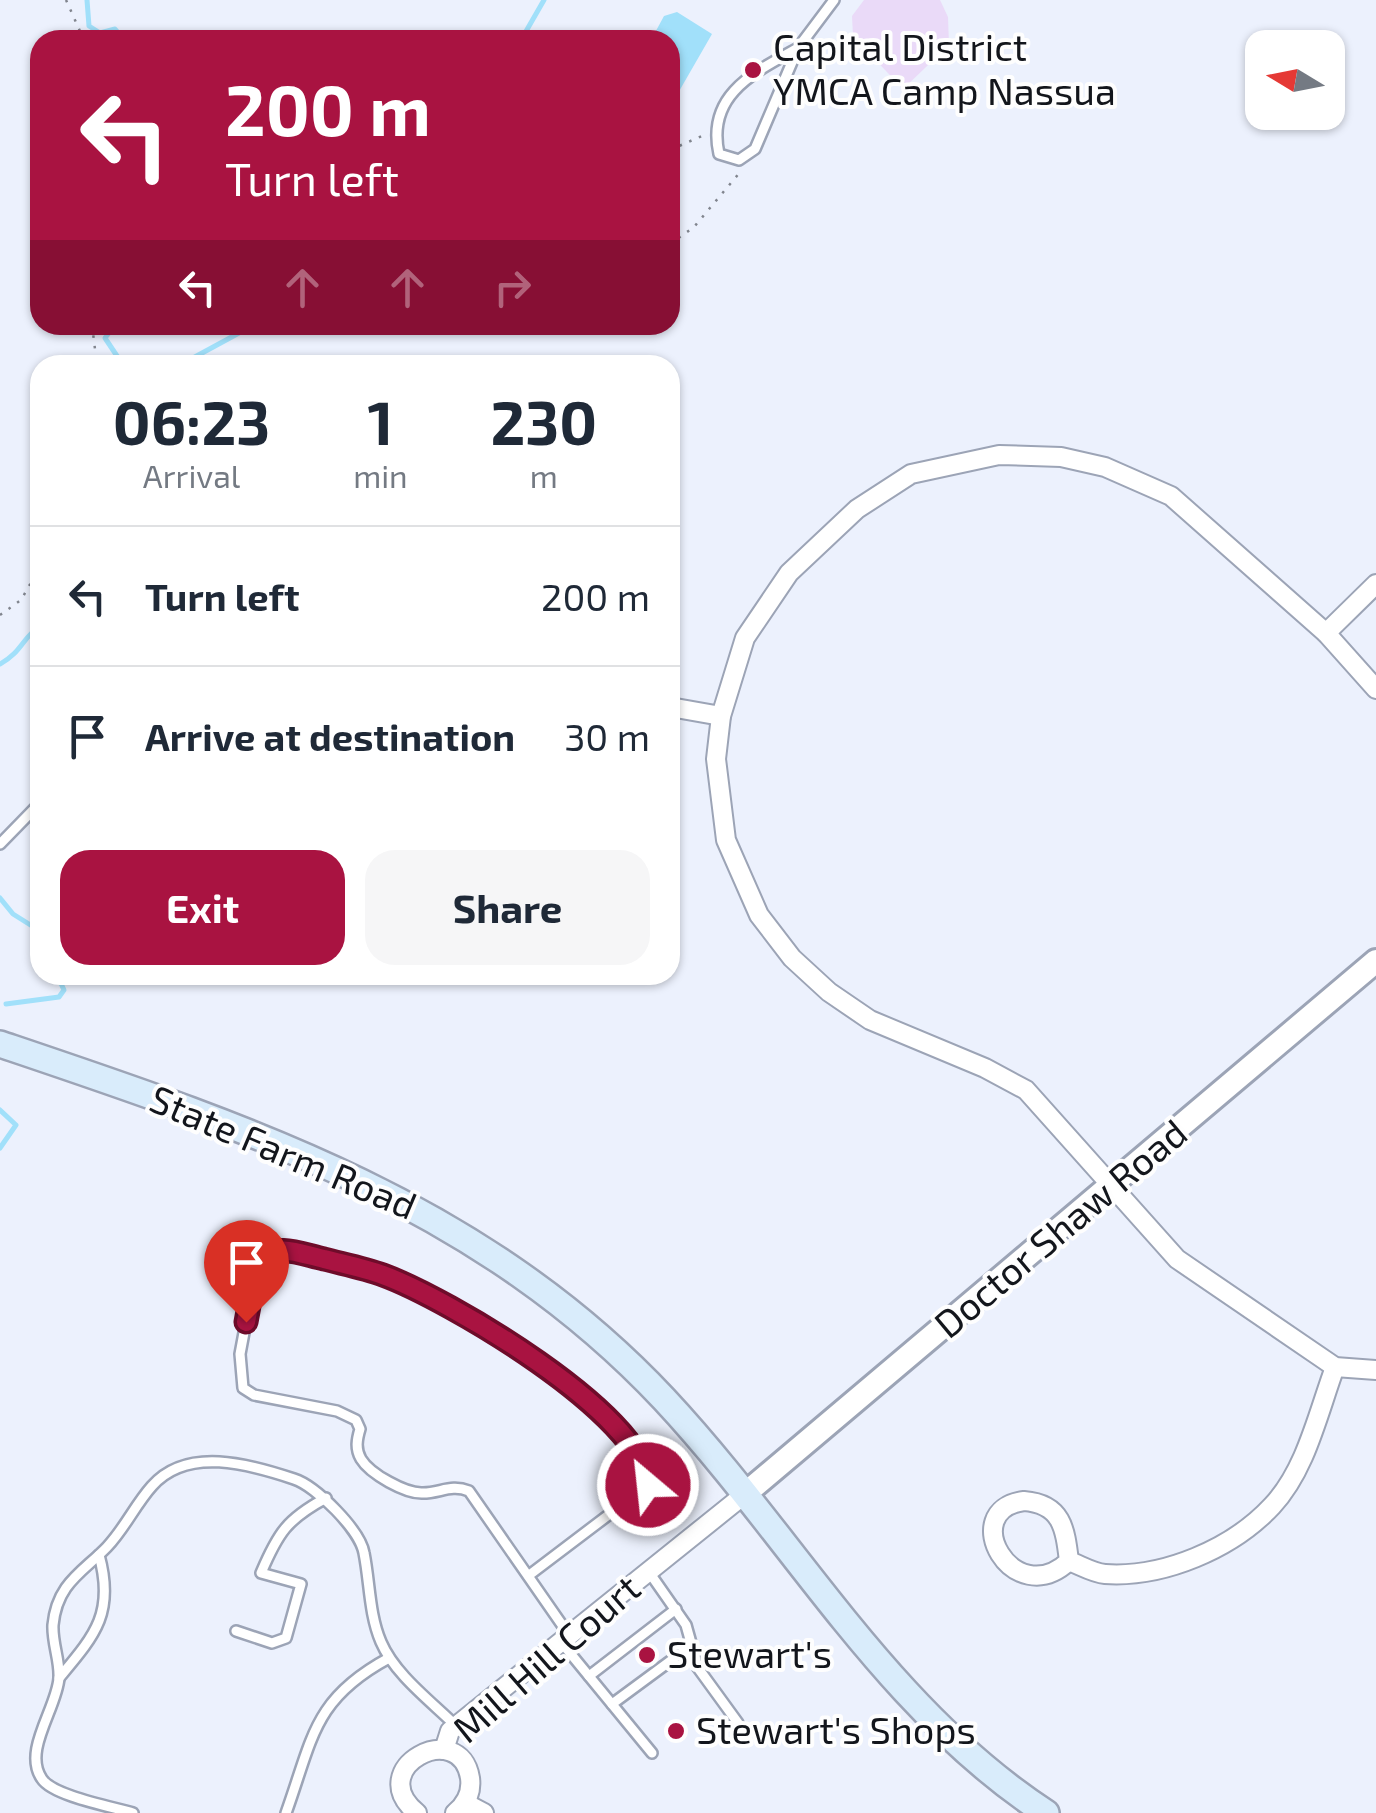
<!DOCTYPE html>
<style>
:root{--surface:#fff;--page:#f6f6f7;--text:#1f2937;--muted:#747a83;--line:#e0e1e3;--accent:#a91341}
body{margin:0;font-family:"Exo 2",sans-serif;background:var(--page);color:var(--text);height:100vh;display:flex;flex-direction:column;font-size:38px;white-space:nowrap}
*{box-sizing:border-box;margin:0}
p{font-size:32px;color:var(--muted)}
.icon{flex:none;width:55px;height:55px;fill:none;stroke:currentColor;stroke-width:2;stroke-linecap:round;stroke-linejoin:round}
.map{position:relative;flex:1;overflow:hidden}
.panel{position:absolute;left:30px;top:355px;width:650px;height:630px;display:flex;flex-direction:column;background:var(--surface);border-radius:30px;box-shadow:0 2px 8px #0004}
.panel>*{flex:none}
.guide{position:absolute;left:30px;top:30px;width:650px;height:305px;border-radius:30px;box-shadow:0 2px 8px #0004;background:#a91341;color:#fff;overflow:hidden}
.needle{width:65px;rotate:280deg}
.buttons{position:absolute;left:1245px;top:30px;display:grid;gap:20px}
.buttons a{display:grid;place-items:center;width:100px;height:100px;border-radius:20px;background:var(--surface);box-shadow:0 2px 8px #0004;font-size:50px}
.pin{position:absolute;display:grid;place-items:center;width:85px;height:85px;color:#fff;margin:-102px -42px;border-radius:50% 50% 50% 0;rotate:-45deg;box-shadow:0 0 10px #0007}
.pin .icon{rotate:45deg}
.me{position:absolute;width:110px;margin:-55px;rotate:332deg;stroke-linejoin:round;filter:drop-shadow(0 0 8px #0008)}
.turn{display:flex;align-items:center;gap:35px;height:210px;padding:0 30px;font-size:45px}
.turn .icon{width:130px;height:130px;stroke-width:2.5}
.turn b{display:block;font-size:70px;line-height:85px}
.lanes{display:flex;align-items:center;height:95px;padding:0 30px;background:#0003;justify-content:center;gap:50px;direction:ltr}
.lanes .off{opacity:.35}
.eta{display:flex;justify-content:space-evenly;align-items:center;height:170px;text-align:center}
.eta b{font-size:60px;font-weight:700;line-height:70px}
.primary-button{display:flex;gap:20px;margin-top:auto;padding:20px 30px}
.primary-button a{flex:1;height:115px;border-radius:30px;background:var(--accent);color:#fff;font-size:40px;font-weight:700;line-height:115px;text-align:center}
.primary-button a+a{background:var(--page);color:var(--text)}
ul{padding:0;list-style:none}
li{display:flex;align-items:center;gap:30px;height:140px;padding:0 30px;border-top:2px solid var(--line)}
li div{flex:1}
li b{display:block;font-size:38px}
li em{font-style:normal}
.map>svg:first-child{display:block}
.green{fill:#eadaf8}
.water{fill:#a1e0fa}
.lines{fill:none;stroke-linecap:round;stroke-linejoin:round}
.stream{stroke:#a1e0fa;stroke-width:5}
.service-casing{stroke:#9ca4b6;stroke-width:14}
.minor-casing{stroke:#9ca4b6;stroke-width:22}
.tertiary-casing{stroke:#9ca4b6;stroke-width:28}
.secondary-casing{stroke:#9ca4b6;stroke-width:30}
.path{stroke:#81858e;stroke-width:2.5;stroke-dasharray:2.5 8;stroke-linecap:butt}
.service{stroke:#fff;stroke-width:9}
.minor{stroke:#fff;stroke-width:18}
.tertiary{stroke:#fff;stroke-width:22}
.secondary{stroke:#d9ecfb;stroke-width:25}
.route-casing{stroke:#6e0c2a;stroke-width:25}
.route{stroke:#a91341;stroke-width:18}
.poi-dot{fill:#a91341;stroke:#fefefe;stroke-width:4}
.labels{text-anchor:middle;stroke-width:8;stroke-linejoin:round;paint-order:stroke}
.poi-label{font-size:38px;fill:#13161c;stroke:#fefefe;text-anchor:start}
.street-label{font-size:38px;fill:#13161c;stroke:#fefefe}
</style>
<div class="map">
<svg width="1376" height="1813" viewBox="0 0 1376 1813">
<rect width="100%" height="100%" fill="#ecf1fd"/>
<polygon class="green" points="864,0 940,0 948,17 949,45 903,89 853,36 852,16"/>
<polygon class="water" points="677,12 712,34 670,107 670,40 651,40 664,16"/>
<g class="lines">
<g class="stream">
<polyline points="87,0 89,26 100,33 115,29 120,35 118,40"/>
<polyline points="521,40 544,0"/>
<polyline points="115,325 105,338 119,359 134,365"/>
<polyline points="180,365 239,333 263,325"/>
<path d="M0,664C22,652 22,638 40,626"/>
<polyline points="0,898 13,914 40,931"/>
<polyline points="6,1004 59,997 64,990 57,975"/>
<polyline points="0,1110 16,1125 0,1148"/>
</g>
<defs>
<g id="service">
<path d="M798,48C753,73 706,95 719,154L739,160L755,149L798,48L834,0"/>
<polyline points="0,844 40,803"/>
<polyline points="649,1572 686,1625 698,1668 738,1723"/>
<path d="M528,1576L648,1485C646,1416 445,1298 383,1275C364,1268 343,1264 323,1259C301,1254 278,1243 258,1258L240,1354L243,1388L254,1395L337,1411L356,1420L360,1429C357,1439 355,1449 361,1459C370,1474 406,1494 423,1493C440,1493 451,1484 469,1491L569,1635"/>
<path d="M236,1631L272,1643L286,1638L301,1584L261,1573C278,1533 287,1519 326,1498"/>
<polyline points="561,1642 652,1753"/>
<polyline points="589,1676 676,1609"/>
<path d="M59,1678C95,1635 115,1613 99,1555"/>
<polyline points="612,1704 692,1645"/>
<path d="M133,1813C113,1807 53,1796 42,1779C22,1751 57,1708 59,1678C60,1660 52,1643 53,1625C57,1583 83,1572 107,1547C125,1528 135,1505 152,1486C187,1446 249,1464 294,1479C316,1486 360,1530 364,1553C370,1583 369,1614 381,1642C395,1675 432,1702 457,1727"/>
<path d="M286,1813C313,1738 313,1699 389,1658"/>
</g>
<g id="minor">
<polyline points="1326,633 1376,584"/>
<polyline points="1376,689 1326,633 1171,496 1105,467 1061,457 999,455 911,474 857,509 789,573 745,638 721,716 716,759 726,840 759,915 792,958 829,992 870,1020 985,1068 1026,1090 1177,1259 1335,1367 1376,1370"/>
<polyline points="670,707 721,716"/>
<path d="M1024,1501C1062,1504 1065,1528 1069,1561C1013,1613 956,1510 1024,1501Z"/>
<path d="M1069,1561C1080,1565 1093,1573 1105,1574C1163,1578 1232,1549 1272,1506C1306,1470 1318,1413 1335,1367"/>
<polyline points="444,1750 450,1731 745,1494"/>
<polyline points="465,1803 484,1813"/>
<path d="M417,1813C362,1768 460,1717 470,1778C472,1793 466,1804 455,1813"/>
</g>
<polyline id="tertiary" points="745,1494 1376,961"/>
<path id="secondary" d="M0,1044C246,1127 481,1204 664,1399C792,1536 885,1708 1046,1813"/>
</defs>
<use href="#service" class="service-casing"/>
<use href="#minor" class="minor-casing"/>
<use href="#tertiary" class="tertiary-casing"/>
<use href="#secondary" class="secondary-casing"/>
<g class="path">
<polyline points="66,0 84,40"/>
<polyline points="670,150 704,135"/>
<polyline points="670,244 694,227 741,171"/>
<polyline points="92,325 97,365"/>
<polyline points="0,615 21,600 40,567"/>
</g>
<use href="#service" class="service"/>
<use href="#minor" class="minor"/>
<use href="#tertiary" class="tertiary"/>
<use href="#secondary" class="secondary"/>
</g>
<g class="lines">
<defs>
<path id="route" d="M246,1322L258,1258C278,1243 301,1254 324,1259C343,1264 364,1268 383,1275C446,1298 645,1414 648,1485"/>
</defs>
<use href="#route" class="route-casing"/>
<use href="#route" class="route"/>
</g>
<g class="poi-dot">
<circle cx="753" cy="70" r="10"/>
<circle cx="647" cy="1655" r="10"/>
<circle cx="676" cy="1731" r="10"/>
</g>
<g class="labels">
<g class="poi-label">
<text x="773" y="61">Capital District<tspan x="773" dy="44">YMCA Camp Nassua</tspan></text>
<text x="667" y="1668">Stewart's</text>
<text x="696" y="1744">Stewart's Shops</text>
</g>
<g class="street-label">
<text transform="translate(283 1153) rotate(23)" y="13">State Farm Road</text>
<text transform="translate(1061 1229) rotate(-40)" y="13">Doctor Shaw Road</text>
<text transform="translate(547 1659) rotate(-41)" y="13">Mill Hill Court</text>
</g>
</g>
</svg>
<div class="buttons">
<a><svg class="needle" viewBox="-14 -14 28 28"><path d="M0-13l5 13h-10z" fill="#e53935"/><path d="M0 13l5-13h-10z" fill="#747a83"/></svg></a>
</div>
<div class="pin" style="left:246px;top:1322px;background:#d93025"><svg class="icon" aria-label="arrive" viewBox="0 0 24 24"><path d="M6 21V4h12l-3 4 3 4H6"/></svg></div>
<svg class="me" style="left:648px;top:1485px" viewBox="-20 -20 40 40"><circle r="17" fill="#a91341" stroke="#fff" stroke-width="3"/><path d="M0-11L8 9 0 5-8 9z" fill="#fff"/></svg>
<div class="guide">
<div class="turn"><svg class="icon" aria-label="left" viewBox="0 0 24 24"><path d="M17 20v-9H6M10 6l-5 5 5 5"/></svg><div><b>200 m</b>Turn left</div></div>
<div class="lanes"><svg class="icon" aria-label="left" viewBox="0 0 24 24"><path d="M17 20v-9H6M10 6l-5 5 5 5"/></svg><svg class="icon off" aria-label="ahead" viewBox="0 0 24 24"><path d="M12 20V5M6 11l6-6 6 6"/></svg><svg class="icon off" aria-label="ahead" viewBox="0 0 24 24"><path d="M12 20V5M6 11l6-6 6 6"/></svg><svg class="icon off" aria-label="right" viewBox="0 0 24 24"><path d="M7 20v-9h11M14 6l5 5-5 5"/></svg></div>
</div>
<section class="panel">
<div class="eta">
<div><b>06:23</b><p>Arrival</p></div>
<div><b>1</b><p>min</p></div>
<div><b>230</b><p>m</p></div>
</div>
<ul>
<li><svg class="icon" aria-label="left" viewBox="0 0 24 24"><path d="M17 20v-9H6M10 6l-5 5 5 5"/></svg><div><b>Turn left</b></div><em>200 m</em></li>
<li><svg class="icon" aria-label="arrive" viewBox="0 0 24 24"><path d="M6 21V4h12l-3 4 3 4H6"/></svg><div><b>Arrive at destination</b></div><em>30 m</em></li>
</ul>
<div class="primary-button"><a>Exit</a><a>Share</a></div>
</section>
</div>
